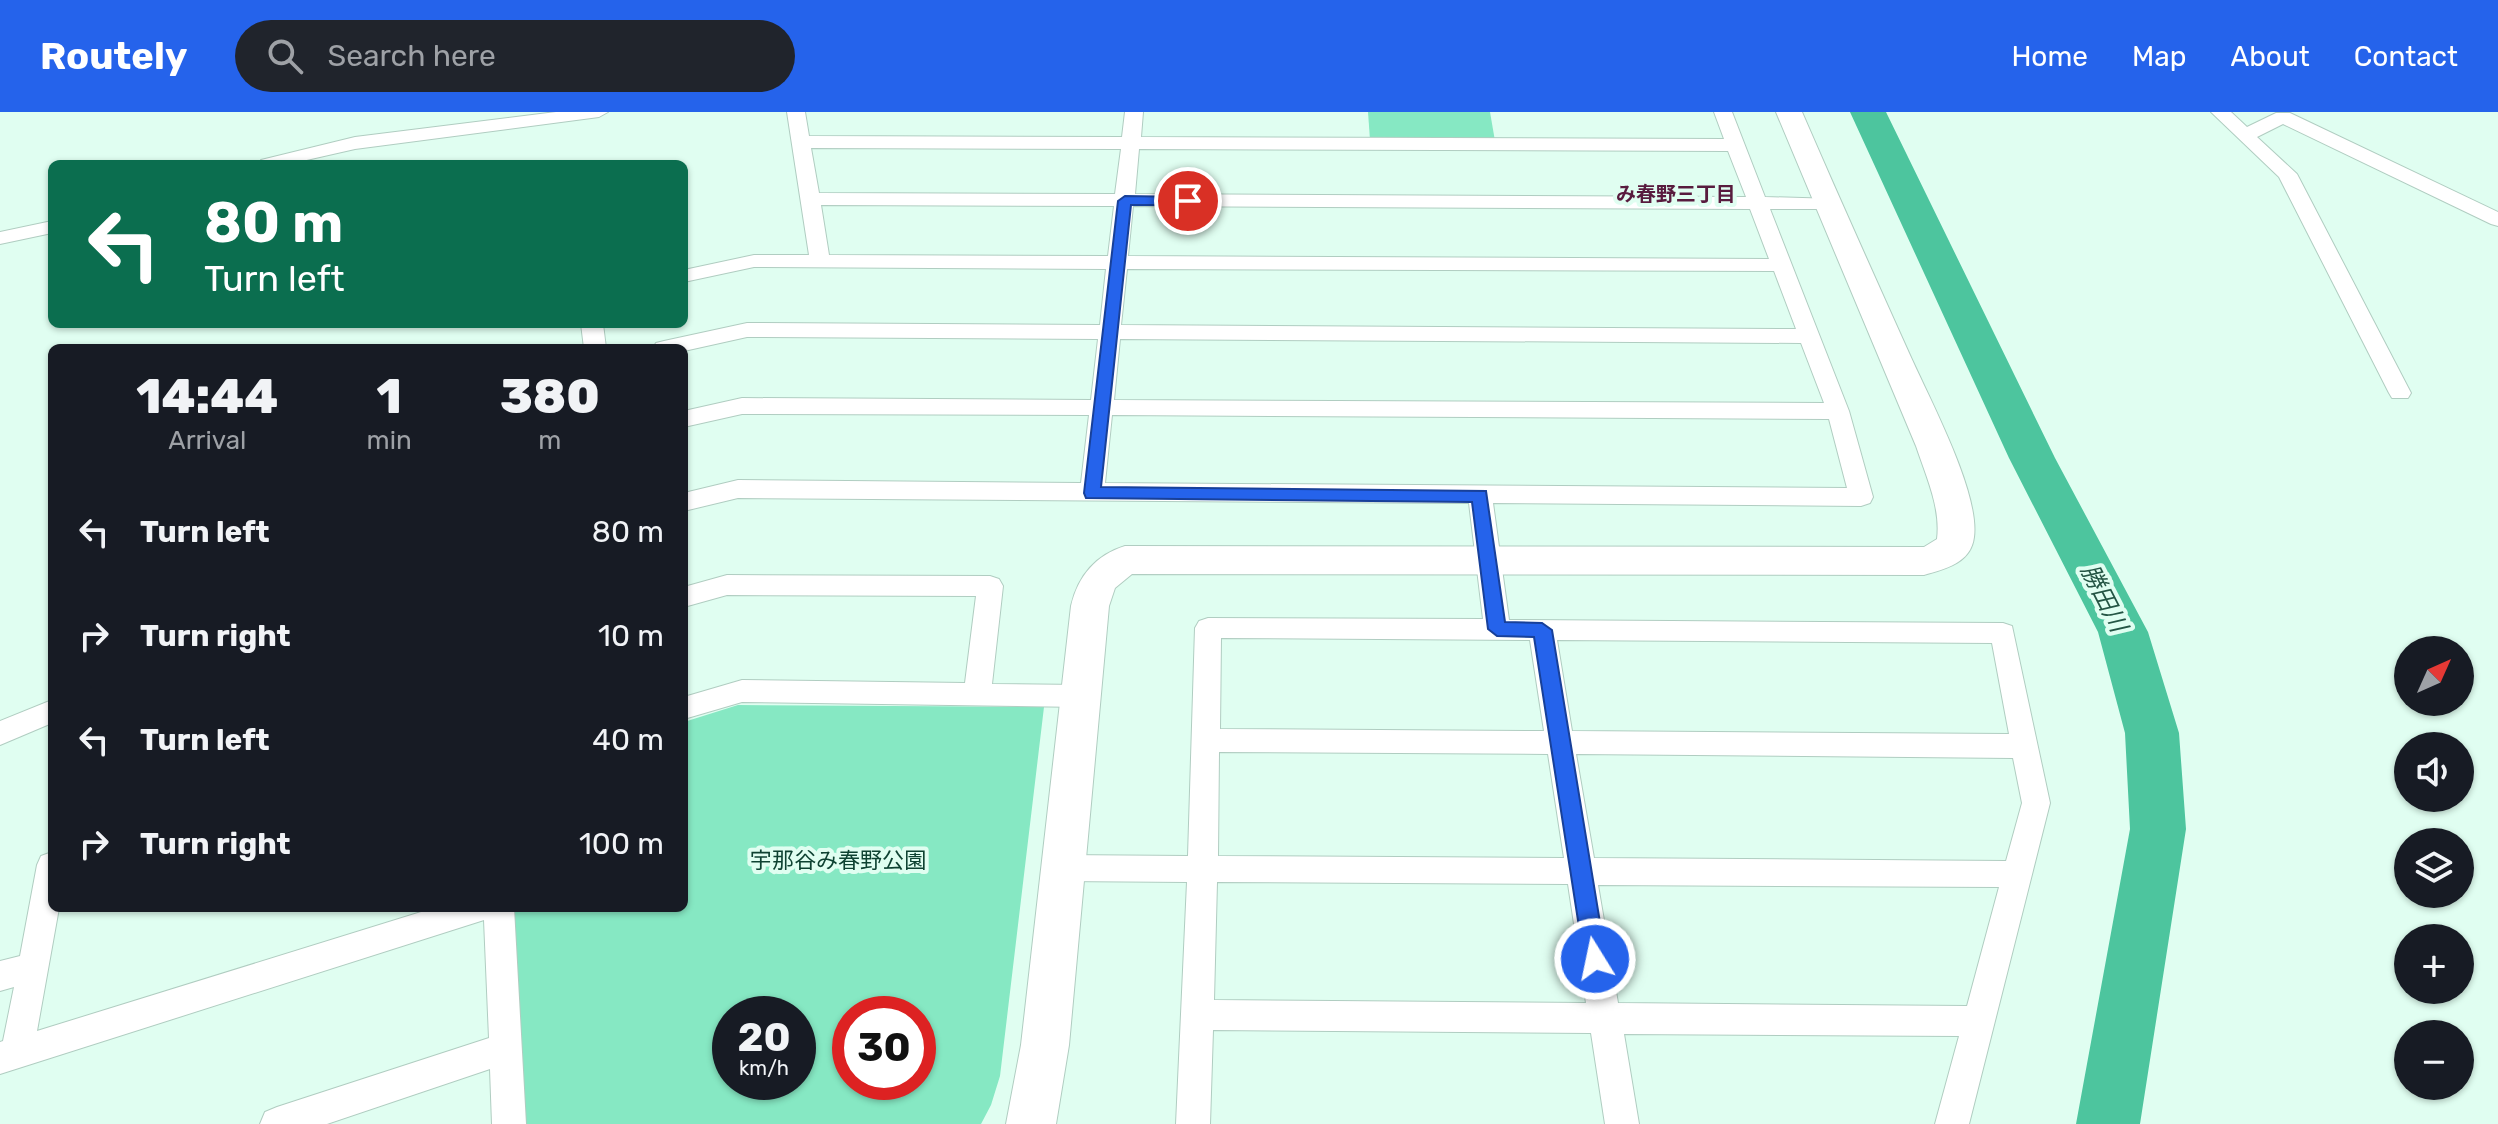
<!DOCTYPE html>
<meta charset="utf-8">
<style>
:root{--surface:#171b24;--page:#20242c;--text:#f1f3f6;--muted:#9ea1a6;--accent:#2563eb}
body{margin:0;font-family:Rubik,"Noto Sans JP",sans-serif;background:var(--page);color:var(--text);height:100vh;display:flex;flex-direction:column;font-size:30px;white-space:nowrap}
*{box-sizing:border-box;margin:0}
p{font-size:26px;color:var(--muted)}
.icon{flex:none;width:44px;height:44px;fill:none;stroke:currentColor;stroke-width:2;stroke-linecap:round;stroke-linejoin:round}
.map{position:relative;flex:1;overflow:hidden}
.details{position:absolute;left:48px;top:232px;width:640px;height:568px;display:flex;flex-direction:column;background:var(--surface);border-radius:12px;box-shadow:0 2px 6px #0004}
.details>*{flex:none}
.hud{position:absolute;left:48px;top:48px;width:640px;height:168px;border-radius:12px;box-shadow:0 2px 6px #0004;background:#0b6e4f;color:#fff;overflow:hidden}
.needle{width:52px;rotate:45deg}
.controls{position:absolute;left:2394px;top:524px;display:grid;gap:16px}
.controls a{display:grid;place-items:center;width:80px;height:80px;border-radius:50%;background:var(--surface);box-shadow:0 2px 6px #0004;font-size:40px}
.speed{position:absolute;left:712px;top:884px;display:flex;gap:16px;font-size:40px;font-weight:700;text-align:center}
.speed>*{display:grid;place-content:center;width:104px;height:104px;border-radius:50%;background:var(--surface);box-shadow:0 2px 6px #0004;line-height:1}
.speed small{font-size:20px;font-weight:400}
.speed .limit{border:12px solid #d22;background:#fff;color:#111}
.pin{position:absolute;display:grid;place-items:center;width:68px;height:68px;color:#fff;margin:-34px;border:4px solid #fff;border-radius:50%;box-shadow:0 2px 8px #0007}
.me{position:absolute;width:88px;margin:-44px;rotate:350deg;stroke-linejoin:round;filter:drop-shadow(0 0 6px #0008)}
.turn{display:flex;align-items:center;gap:28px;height:168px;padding:0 24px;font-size:36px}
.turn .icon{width:104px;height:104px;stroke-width:2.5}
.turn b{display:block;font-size:56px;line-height:68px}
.eta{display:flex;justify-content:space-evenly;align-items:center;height:136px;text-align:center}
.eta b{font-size:48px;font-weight:800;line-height:56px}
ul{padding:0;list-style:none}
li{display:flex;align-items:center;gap:24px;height:104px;padding:0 24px}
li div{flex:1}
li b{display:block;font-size:30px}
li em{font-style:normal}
header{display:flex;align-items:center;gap:48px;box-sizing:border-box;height:112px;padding:0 40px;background:var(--accent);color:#fff}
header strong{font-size:38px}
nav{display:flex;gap:44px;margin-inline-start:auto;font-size:28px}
.search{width:560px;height:72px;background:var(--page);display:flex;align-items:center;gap:20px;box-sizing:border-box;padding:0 28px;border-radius:44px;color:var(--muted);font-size:30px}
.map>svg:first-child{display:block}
.green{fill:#86e8c3;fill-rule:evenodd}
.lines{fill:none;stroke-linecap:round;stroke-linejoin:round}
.river{fill:#4dc59e;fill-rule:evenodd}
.street-casing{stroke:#b0cdc1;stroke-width:2}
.secondary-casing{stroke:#b0cdc1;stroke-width:2}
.street{fill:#fff;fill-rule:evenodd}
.secondary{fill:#fff;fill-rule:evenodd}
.route{fill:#2563eb;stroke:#184099;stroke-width:2}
.labels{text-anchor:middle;stroke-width:8;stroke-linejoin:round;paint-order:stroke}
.far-neighbourhood-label{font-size:20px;font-weight:bold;fill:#581b3e;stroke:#e0fef1}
.park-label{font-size:22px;fill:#0e4232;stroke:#e0fef1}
.water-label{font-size:24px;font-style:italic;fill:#245544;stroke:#e0fef1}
</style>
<header>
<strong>Routely</strong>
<div class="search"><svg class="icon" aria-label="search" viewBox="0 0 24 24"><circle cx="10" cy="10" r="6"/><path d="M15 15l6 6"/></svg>Search here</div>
<nav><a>Home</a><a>Map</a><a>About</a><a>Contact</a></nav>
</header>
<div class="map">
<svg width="2498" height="1012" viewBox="0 0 2498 1012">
<rect width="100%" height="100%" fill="#e0fef1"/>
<g class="green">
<polygon points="1368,0 1490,0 1495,29 1370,28"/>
<path d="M738,593L1044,595L1000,964L991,993L981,1012H525L514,796H684V610ZM730,902H798V970H730ZM850,902H918V970H850Z"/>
</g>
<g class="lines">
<polygon class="river" points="1850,0 1886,0 2055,346 2148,520 2179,621 2186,717 2140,1012 2076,1012 2130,717 2125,621 2098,520 2009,346"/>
<defs>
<g id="street">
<polygon points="556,0 608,0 599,5 355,37 289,52 258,52 261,48 355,25"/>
<path d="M787,0H805L809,24L1122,25L1125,0H1143L1141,25L1724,27L1714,0H1732L1765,85L1835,87L1838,91L1835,95L1828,97H1770L1849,299L1873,385L1870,391L1861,394L1493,391L1509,508L2003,511L2012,514L2050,691L1969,1012H1935L1959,924L1624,922L1639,1012H1605L1591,921L1213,918L1210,1012H1176L1187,770L1061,769L1050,765L1046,756L1050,747L1061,743L1188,744L1195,516L1199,509L1208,506L1483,507L1469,391L738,386L684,399V381L738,368L1081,371L1089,303L742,302L684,315V299L742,286L1091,288L1098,227L747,225L684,239V236H653L656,231L664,229L747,211L1100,213L1106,157L754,155L684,170V158L754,143H809ZM811,36L1121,37L1115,82L819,81ZM1139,37L1728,39L1746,85L1135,82ZM821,93L1114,94L1108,144L829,143ZM1133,94L1750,97L1769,147L1128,144ZM1127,157L1774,159L1796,217L1121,213ZM1120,227L1801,231L1824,291L1114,288ZM1112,303L1829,307L1847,376L1105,371ZM1221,526L1530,528L1544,619L1220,617ZM1557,528L1992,531L2009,622L1572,619ZM1219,640L1548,642L1564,746L1218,744ZM1576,642L2013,646L2022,691L2006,749L1594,746ZM1217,770L1568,772L1586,891L1214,888ZM1598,773L1999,775L1967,894L1618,891Z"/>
<polygon points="2211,0 2231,0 2247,15 2276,1 2290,1 2498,100 2498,114 2491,112 2283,12 2257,25 2297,62 2411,281 2408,286 2392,286 2389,281 2279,65"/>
<polygon points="52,109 52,121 0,132 0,120"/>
<polygon points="581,212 603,212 606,236 584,236"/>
<polygon points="727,463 990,464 999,467 1003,474 992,572 1081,573 1091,576 1095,584 1091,592 1081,595 742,590 684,607 684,585 742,568 965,571 976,484 727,483 684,495 684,475"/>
<polygon points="52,588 52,611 0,633 0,609"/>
<polygon points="52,740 52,796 59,796 37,919 434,796 514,796 526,1012 492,1012 490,957 327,1012 260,1012 265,1000 277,995 489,926 484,808 0,962 0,930 3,929 14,875 0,879 0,849 20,844 37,753 41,744"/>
</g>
<path id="secondary" d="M1776,0H1802C1837,81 1873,161 1909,241C1928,284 1980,380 1974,425C1971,451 1945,457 1924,463L1132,462L1115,476L1109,494L1069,933L1056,1012H1006L1021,933L1071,494C1078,464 1096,443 1125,434L1924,435L1937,427C1941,396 1926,364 1916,334Z"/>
</defs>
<use href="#street" class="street-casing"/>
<use href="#secondary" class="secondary-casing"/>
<use href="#street" class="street"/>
<use href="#secondary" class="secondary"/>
</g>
<polygon class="route" points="1125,84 1188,85 1195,89 1188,93 1131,93 1101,375 1486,379 1505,510 1542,511 1552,518 1606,847 1603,854 1595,857 1587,854 1584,847 1534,525 1497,524 1488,517 1472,390 1086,386 1084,381 1118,89"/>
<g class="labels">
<g class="far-neighbourhood-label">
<text x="1676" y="89">み春野三丁目</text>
</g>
<g class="park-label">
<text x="838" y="756">宇那谷み春野公園</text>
</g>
<g class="water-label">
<text transform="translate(2104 486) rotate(63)" y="8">勝田川</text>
</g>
</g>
</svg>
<div class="controls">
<a><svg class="needle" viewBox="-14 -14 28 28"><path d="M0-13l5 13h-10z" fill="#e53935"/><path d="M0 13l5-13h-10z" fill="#9ea1a6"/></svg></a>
<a><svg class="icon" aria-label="sound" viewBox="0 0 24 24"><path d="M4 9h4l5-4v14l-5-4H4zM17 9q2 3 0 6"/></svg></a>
<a><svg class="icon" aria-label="layers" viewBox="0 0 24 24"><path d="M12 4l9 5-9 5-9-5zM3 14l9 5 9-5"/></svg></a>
<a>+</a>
<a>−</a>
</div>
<div class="speed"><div>20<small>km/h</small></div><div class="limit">30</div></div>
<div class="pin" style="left:1188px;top:89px;background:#d93025"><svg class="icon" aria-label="arrive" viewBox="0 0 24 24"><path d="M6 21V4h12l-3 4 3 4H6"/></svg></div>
<svg class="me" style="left:1595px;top:847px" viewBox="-20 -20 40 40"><circle r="17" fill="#2563eb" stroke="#fff" stroke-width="3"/><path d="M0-11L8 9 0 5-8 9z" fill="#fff"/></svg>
<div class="hud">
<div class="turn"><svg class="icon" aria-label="left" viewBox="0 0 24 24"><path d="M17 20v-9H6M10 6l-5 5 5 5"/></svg><div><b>80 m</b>Turn left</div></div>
</div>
<section class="details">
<div class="eta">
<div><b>14:44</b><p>Arrival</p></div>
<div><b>1</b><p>min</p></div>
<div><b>380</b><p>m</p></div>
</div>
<ul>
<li><svg class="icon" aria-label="left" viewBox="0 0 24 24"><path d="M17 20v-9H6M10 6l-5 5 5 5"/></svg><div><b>Turn left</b></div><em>80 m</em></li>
<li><svg class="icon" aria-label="right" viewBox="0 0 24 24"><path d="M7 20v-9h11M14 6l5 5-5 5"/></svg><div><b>Turn right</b></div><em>10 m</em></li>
<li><svg class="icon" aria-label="left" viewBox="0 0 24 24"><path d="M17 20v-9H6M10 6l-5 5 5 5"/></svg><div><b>Turn left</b></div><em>40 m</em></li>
<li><svg class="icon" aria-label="right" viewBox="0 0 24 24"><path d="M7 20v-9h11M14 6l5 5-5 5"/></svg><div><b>Turn right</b></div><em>100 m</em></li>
</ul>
</section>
</div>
